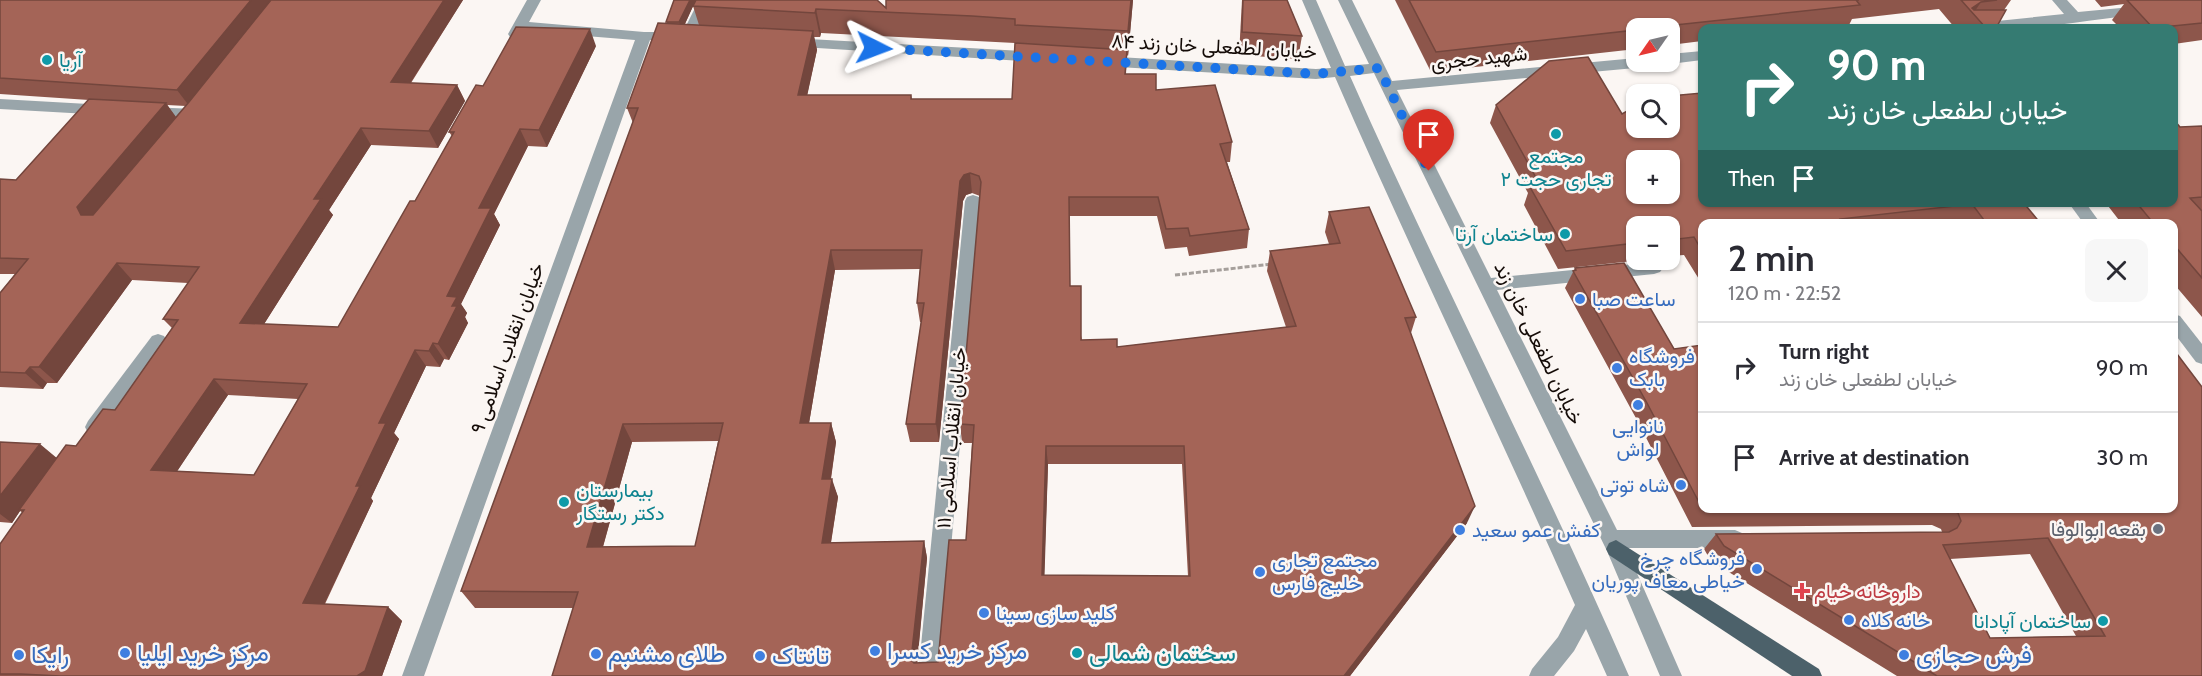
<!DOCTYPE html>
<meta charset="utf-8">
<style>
:root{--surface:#fff;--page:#f7f7f7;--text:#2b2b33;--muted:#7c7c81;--line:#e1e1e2}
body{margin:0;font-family:Cabin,Vazirmatn,sans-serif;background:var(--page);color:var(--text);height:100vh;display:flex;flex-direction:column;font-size:22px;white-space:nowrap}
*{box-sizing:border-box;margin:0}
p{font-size:20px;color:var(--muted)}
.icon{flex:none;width:33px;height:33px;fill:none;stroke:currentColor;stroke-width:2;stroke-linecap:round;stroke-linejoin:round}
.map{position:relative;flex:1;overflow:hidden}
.drawer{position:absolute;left:1698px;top:219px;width:480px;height:294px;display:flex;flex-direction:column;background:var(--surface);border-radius:12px;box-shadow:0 2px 4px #0004}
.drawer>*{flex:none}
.banner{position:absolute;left:1698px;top:24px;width:480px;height:183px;border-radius:12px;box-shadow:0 2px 4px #0004;background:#357b72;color:#fff;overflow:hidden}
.needle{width:39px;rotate:236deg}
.tools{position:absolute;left:1626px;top:18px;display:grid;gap:12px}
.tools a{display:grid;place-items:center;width:54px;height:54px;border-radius:12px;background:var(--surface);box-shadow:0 2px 4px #0004;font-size:30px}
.pin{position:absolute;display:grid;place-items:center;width:51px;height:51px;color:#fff;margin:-62px -26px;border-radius:50% 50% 50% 0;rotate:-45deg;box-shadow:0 0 6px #0007}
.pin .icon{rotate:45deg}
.me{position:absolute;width:66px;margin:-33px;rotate:93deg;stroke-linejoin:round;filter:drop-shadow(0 0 4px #0008)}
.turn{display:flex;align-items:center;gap:21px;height:126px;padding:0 30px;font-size:27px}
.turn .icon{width:78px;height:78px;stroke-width:2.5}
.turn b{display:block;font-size:42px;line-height:51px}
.then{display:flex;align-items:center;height:57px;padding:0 30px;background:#0003;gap:12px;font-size:22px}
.round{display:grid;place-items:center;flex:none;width:63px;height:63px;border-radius:12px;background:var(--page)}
.summary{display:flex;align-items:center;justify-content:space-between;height:102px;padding:0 30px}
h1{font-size:36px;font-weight:600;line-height:45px}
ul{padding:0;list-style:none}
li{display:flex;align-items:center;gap:18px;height:90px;padding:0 30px;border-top:2px solid var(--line)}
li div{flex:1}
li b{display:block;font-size:22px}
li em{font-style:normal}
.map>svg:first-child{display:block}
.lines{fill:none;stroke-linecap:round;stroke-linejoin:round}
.path{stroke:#a59f9b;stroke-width:3;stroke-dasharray:5 2;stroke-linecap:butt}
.minor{fill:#99a5aa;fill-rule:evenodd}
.major{fill:#4c616a;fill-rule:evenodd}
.wall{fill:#8d564b;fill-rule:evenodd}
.shaded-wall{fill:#73463d}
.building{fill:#a46457;stroke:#73463d;stroke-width:1.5;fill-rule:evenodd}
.route{stroke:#1a73e8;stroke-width:10;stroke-dasharray:0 18}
.culture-dot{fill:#0f9aa8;stroke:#fbf6f3;stroke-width:2}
.shop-dot{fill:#3f7fe0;stroke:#fbf6f3;stroke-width:2}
.worship-dot{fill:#6b7280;stroke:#fbf6f3;stroke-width:2}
.health-dot{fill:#e0444e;stroke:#fbf6f3;stroke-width:2}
.labels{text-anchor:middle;stroke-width:5;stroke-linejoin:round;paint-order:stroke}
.street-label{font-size:20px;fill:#140b07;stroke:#fbf6f3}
.culture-label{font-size:20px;fill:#0d838f;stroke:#fbf6f3;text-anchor:start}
.shop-label{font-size:20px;fill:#366cbe;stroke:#fbf6f3;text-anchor:start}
.worship-label{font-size:20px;fill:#5b616d;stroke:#fbf6f3;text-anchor:end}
.health-label{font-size:20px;fill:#be3a42;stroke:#fbf6f3;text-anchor:start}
.near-shop-label{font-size:24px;fill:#366cbe;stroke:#fbf6f3;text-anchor:start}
.near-culture-label{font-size:24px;fill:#0d838f;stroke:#fbf6f3;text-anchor:start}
</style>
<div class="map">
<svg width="2202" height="676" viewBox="0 0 2202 676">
<rect width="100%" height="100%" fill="#fbf6f3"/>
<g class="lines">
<polyline class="path" points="1175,275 1272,264"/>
<g class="minor">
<polygon points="527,0 541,0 529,22 644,32 676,32 682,34 699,0 713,0 693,39 650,40 424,676 402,676 635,40 524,31 520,37 510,37 508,34"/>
<path d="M1302,0H1316L1345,66L1369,64L1338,0H1352L1392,81L1636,58V62H1653L1646,67L1397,90L1491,278L1654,262L1660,264L1663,268L1660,272L1654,274L1497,290L1617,530H1735L1742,533L1745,539L1742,545L1735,548H1626L1682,676H1660L1607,551L1374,73L1350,76C1439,277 1541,474 1629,676H1607L1586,629L1574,651L1554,676H1529L1532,669L1558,637L1575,605C1497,428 1412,254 1335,77L1316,79L1102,66L1095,61L1102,56L1316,69L1331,68Z"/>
<path d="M2052,0H2067L2078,12L2142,6L2149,10L2142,14C2087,20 2014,34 1961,28L1968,24L2064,14Z"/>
<polygon points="791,38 1039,52 1046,57 1039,62 786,46 784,43"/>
<polygon points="1702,51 1702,60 1670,64 1664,62 1670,62 1670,54"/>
<polygon points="0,99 106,105 114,110 106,115 0,109"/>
<polygon points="149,107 195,109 203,114 195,119 144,116 141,112 144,108"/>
<polygon points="973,195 979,197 981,201 940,676 918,676 965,201 967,197"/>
<polygon points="2068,202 2085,202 2101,224 2084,224"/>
<polygon points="2174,314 2180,316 2202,344 2202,364 2196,362 2174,333"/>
<polygon points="158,334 164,336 167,341 164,346 102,433 95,435 88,433 85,427 88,421 152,336"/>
</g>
<polygon class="major" points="1616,540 1819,669 1822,676 1792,676 1609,555 1606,549 1609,543"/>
</g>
<g class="wall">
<path d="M0,0H463L411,83L457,85L465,101L438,148L371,145L329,210L333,215L264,324L338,327L415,201L452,136L449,132L483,86L596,46L547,147L528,146L494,214L500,225L461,304L467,313L465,317L468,323L449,360L444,359L440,367L426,366L394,433L399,439L371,498L373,501L325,604L388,607L402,621L382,676H0V544L23,513L20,511L12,523L0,522V442L57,458L76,446L115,410L172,328L163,319L188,283L132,280L57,383H47L43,389L0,387V293L15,274H0V179L16,180L89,100L0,94ZM167,105L186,106L176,117ZM228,395L298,399L254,475L177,471Z"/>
<path d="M674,0L886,8L1133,0L1128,56L1127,55L1126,74L1156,90L1232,142L1230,162H1227L1249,229L1247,248L1189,256L1187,247L1165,249L1157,216H1069L1070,286L1082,340L1117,347L1286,327L1267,271L1270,251L1329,244L1325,232L1329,212L1416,317L1411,333L1467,523L1350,676H552L573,608H475L461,591L633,123L627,108L667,23L666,22ZM693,6L699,25L685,24ZM821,33L1015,43L1012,99H912L911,95H807L817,50L814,37H820ZM972,193L980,196L960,424L962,443H972L966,540L938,662L917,663L927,558L924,541L831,543L838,497L831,479L836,442L831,423H809L835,270L920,269L917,303L920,322H921L906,424L910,442H939L963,201L966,195ZM718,441L695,546L603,547L632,442ZM1048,464H1182L1188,576L1044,575Z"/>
<polygon points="1242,0 1287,0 1302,36 1298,59 1239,55"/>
<polygon points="1395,0 2011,0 2004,10 1996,28 1955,28 1939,9 1852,19 1849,25 1817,28 1702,28 1702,41 1670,45 1670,28 1636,28 1636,49 1431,72"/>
<polygon points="2095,0 2202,0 2202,40 2174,44 2174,28 2120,28 2112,20 2124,4 2101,7"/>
<polygon points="1496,105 1622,114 2023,202 2041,224 1960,224 1958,222 1943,224 1702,224 1702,284 1684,255 1670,256 1670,226 1636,226 1636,260 1643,260 1558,269 1524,205 1528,193 1490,123"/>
<polygon points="2202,126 2202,317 2174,284 2174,224 2122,224 2105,202 2174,202 2180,127"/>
<path d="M1575,268L1674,349L1702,508H2174L2202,676H1897L1711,561L1704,549L1716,534L1942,532L1941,529L1932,525L1692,527L1637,420L1565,288ZM2030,554L2076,636L1990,638L1950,559Z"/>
</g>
<g class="shaded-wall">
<polygon points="251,0 275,0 190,107 177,90"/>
<polygon points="444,0 463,0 400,99 391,82"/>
<polygon points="690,0 696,0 682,30 679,22"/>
<polygon points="1131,0 1133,0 1128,56 1128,31"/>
<polygon points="1981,2 1973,14 1972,8"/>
<polygon points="816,9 821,33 820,37 815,13"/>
<polygon points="590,29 596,46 547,147 539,130"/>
<polygon points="813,31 817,50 803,115 798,95"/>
<polygon points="457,85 465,101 438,148 429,131"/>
<polygon points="166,103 178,120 92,224 81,215 77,207"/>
<polygon points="361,128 371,145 329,210 333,215 254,340 240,323 314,199"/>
<polygon points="520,129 528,146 494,214 500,225 461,304 467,313 465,317 468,323 449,360 438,344 447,296 479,208"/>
<polygon points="970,173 972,193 966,195 963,201 939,442 936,424 960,181 964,175"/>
<polygon points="831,250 835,270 806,441 800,423"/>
<polygon points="117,263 132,280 57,383 39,367"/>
<polygon points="433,343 444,359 440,367 429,351"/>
<polygon points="415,350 426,366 394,433 399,439 371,498 373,501 318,617 303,603 356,486 379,423"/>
<polygon points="30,367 47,383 43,389 25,373"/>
<polygon points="214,379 228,395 168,485 151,470"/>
<polygon points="831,423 836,442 828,497 822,479"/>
<polygon points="623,424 632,442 598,564 587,547"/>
<polygon points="40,444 58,459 19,510 20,511 12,523 0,514 0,496"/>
<polygon points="1046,446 1048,464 1044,592 1042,575"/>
<polygon points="832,479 838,497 828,560 822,543"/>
<polygon points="1475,506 1467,523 1350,676 1344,676"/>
<polygon points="924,541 927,558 916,676 911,660"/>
<polygon points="388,607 402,621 382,676 357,676"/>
</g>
<g class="building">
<polygon points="0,0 251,0 177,90 0,78"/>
<path d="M271,0H444L391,82L457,85L429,131L361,128L314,199H321L240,323L338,327L410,201H415L454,132H449L476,85L483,86L516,27L590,29L539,130L520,129L479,208H491L447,296L457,297L452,306H457L438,344L433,343L429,351L415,350L379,423H386L356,486H360L303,603L388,607L365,671L357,676H60L21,674H0V544L24,510H19L66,445L76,446L103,409L115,410L178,320L163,319L199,267L117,263L39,367H30L25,373L0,372V293L28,259L0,258V179L16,180L89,99L166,103L77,207L81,215H93L189,102ZM214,379L307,384L254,475L151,470Z"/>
<polygon points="674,0 690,0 679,22 666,22"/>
<polygon points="696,0 877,0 886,8 886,0 1131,0 1128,31 1015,25 1015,19 972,16 816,9 815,13 693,6"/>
<polygon points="1243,0 1287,0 1302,36 1242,32"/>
<polygon points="1409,0 1859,0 1856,0 1860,5 1647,28 1636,28 1636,30 1436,52"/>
<polygon points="1961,0 1997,0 1981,2 1972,8 1974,10 2006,10 1996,28 1986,28"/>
<polygon points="2127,0 2202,0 2202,23 2153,28"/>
<path d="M658,23L813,31L798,95H911V99H1012L1015,43L1127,50L1125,74H1156V90L1215,85L1232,142L1220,144L1249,229L1190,236L1188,228L1166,229L1158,197H1069L1070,286H1081V340L1117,339V347L1296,326L1270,251L1340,243L1329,212L1369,207L1416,317L1405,318L1475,506L1344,676H552L578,592L461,591L638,108H627ZM970,173L979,176L981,182L960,424L974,425L966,540H949L938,662L914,663L911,660L924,541L822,543L832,479H822L831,423H800L831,250H922L917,303H924L906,424H936L960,181L964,175ZM723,423L695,546L587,547L623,424ZM1046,446H1184L1190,576L1042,575Z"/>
<path d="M1588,57L1622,114L1636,106V128H1670V96L1702,93V202H2023L2041,224H1987L1972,204L1840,219L1843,224H1702V251L1694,237L1670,240V226H1636V243L1566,251L1530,187L1540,185L1496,105L1549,61ZM1636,160H1670V194H1636Z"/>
<polygon points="2174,120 2180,127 2202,126 2202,197 2190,198 2202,211 2202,278 2174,245 2174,224 2154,224 2136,202 2174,202"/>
<polygon points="1624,263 1674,349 1702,345 1702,508 1647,403 1573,271 1576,270 1575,268"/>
<path d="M2174,350L2202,387V676H1937L1724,546L1716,534L1949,532L1957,528L1961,521L1958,513L1948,509L1704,511L1703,508H2174ZM2048,538L2105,636L1990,638L1943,545Z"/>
<polygon points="0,442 40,444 0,496"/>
</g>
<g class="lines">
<polyline class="route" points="874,48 1316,74 1379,68 1429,171"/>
</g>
<g class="culture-dot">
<circle cx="47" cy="60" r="6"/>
<circle cx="1556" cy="134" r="6"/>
<circle cx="1565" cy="234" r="6"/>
<circle cx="564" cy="502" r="6"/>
<circle cx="2103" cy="621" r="6"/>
<circle cx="1077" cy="653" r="6"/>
</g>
<g class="shop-dot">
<circle cx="1580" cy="299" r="6"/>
<circle cx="1617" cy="368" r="6"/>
<circle cx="1638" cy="405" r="6"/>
<circle cx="1681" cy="485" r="6"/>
<circle cx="1460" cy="530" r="6"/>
<circle cx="1757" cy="569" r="6"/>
<circle cx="1260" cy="572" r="6"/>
<circle cx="984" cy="613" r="6"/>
<circle cx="1849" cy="620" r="6"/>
<circle cx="875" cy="651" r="6"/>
<circle cx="125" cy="653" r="6"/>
<circle cx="596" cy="654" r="6"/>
<circle cx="19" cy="655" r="6"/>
<circle cx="1904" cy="655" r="6"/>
<circle cx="760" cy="656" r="6"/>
</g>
<circle class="worship-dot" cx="2158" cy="529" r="6"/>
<path class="health-dot" d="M1799 582h6v6h6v6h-6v6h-6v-6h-6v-6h6z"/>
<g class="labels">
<g class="street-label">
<text transform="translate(1214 46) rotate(3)" y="7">خیابان لطفعلی خان زند ۸۴</text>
<text transform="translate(1479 58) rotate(-6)" y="7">شهید حجری</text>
<text transform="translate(1539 343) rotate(64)" y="7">خیابان لطفعلی خان زند</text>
<text transform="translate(507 348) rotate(-70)" y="7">خیابان انقلاب اسلامی ۹</text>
<text transform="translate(951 438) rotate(-85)" y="7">خیابان انقلاب اسلامی ۱۱</text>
</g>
<g class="culture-label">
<text x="59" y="67">آریا</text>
<text x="1556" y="163" text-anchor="middle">مجتمع<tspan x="1556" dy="23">تجاری حجت ۲</tspan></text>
<text x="1553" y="241" text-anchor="end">ساختمان آرتا</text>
<text x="576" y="497">بیمارستان<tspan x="576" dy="23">دکتر رستگار</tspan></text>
<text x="2091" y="628" text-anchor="end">ساختمان آپادانا</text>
</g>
<g class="shop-label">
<text x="1592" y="306">ساعت صبا</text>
<text x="1629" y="363">فروشگاه<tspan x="1629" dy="23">بابک</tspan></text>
<text x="1638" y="433" text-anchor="middle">نانوایی<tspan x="1638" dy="23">لواش</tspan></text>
<text x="1669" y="492" text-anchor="end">شاه توتی</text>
<text x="1472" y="537">کفش عمو سعید</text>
<text x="1745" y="565" text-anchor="end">فروشگاه چرخ<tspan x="1745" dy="23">خیاطی معاف پوریان</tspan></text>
<text x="1272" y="567">مجتمع تجاری<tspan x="1272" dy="23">خلیج فارس</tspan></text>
<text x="996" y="620">کلید سازی سینا</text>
<text x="1861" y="627">خانه کلاه</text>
</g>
<g class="worship-label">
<text x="2146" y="536">بقعه ابوالوفا</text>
</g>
<g class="health-label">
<text x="1814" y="598">داروخانه خیام</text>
</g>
<g class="near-shop-label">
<text x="887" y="659">مرکز خرید کسرا</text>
<text x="137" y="661">مرکز خرید ایلیا</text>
<text x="608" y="662">طلای مشنبم</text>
<text x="31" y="663">رایکا</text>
<text x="1916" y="663">فرش حجازی</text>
<text x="772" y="664">تانتاک</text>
</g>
<g class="near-culture-label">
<text x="1089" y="661">سختمان شمالی</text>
</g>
</g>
</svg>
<div class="tools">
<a><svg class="needle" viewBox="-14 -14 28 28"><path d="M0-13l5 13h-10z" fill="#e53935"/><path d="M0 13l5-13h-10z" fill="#7c7c81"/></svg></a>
<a><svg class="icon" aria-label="search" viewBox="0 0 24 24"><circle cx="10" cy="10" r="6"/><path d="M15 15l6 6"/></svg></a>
<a>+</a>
<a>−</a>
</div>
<div class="pin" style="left:1429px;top:171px;background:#d93025"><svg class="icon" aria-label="arrive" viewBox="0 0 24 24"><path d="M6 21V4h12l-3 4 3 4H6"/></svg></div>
<svg class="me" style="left:874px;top:48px" viewBox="-20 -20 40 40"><path d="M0-17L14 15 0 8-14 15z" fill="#1a73e8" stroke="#fff" stroke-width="4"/></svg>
<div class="banner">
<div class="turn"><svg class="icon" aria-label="right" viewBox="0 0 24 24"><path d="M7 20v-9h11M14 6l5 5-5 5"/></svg><div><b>90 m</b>خیابان لطفعلی خان زند</div></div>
<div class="then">Then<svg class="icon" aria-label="arrive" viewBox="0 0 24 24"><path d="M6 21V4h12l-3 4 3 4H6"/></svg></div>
</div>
<section class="drawer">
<div class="summary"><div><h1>2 min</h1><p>120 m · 22:52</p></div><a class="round"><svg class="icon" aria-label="close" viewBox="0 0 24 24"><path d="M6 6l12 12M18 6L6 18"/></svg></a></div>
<ul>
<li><svg class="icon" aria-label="right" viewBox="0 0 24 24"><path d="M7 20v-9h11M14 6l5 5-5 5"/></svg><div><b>Turn right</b><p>خیابان لطفعلی خان زند</p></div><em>90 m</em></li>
<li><svg class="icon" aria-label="arrive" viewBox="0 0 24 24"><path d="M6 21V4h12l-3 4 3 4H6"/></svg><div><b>Arrive at destination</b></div><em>30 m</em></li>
</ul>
</section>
</div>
